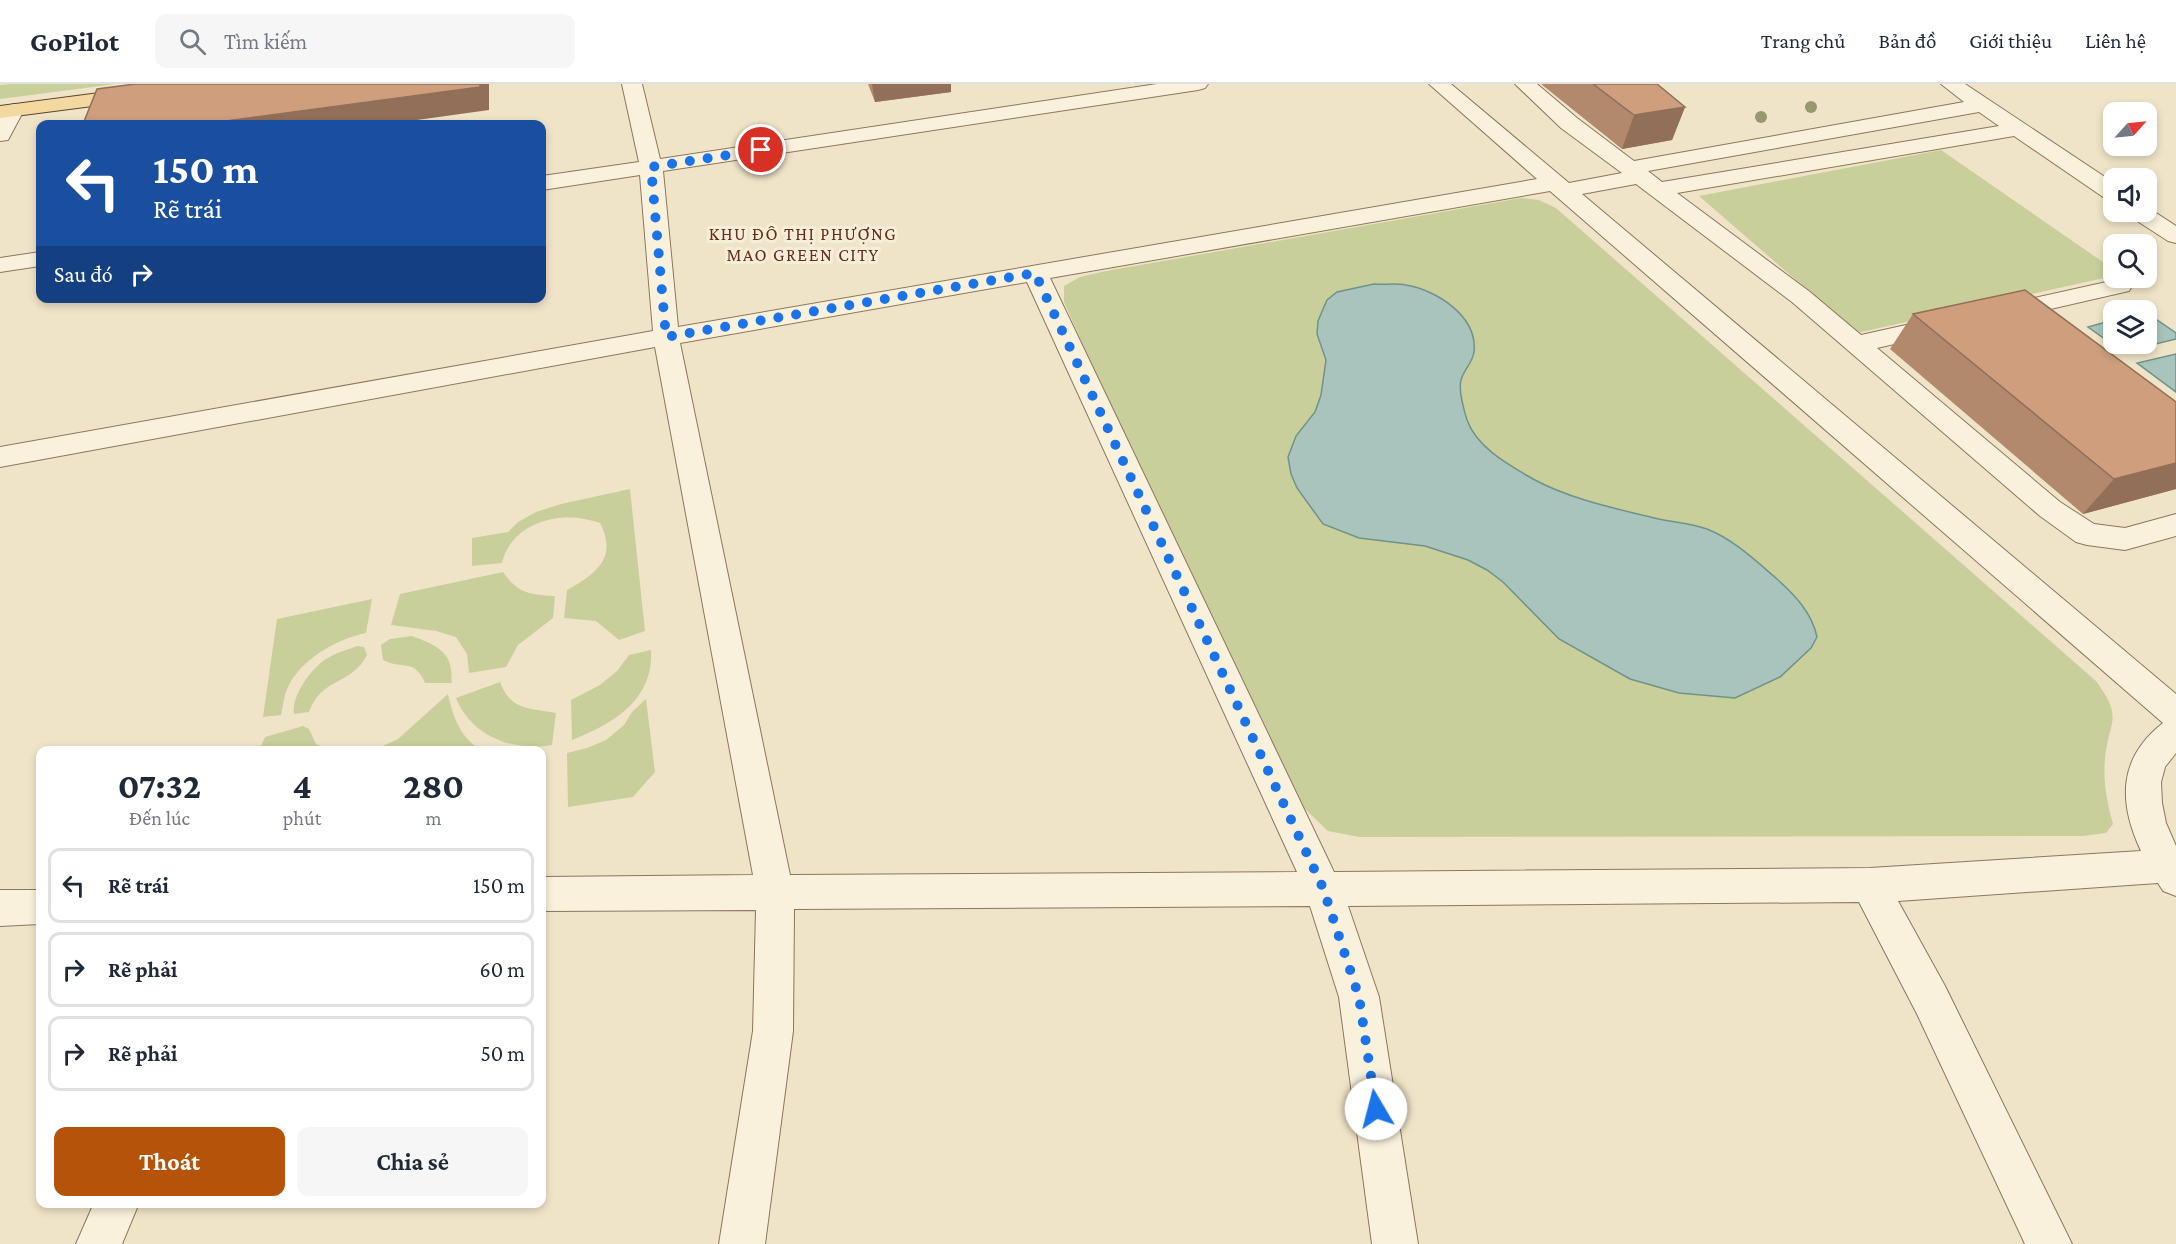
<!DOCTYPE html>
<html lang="vi">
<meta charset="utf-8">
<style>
:root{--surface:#fff;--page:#f6f6f7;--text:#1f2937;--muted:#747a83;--line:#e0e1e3;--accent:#b45309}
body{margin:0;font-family:"Crimson Pro",serif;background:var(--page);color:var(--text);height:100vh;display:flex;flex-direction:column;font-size:22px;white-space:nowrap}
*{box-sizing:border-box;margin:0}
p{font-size:20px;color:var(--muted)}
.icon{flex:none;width:33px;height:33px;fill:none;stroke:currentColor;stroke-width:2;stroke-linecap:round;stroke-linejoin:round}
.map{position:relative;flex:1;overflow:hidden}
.sheet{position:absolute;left:36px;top:662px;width:510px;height:462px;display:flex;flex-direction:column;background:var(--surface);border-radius:12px;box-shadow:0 3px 9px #0003}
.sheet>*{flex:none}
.guide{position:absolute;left:36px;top:36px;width:510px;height:183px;border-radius:12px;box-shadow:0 3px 9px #0003;background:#1a4fa0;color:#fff;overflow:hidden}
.needle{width:39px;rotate:63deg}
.buttons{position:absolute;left:2103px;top:18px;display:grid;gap:12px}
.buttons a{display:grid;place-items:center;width:54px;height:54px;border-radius:12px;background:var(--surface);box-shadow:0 3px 9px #0003;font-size:30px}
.pin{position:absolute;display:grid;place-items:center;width:51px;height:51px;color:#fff;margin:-26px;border:3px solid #fff;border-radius:50%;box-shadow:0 2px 6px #0007}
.me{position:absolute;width:66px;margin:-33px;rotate:352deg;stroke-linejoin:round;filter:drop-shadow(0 0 4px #0008)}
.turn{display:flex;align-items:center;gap:21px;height:126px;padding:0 18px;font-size:27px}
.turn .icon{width:78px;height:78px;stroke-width:2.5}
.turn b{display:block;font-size:42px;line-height:51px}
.then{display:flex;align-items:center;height:57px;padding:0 18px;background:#0003;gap:12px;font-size:22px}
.eta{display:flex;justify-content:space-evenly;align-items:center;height:102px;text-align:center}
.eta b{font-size:36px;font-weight:700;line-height:42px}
.action{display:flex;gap:12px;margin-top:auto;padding:12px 18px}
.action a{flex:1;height:69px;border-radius:12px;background:var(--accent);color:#fff;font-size:24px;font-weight:700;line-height:69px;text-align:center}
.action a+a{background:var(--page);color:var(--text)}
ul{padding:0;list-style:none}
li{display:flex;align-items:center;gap:18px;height:75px;margin:0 12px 9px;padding:0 6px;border:3px solid var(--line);border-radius:12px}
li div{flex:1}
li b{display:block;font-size:22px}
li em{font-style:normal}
header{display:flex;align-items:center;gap:36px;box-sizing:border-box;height:84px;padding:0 30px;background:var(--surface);border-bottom:2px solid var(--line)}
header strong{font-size:28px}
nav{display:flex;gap:33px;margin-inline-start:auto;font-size:21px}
.search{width:420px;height:54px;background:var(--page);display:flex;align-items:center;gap:15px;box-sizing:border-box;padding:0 21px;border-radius:12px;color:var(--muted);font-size:22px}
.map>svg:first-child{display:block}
.green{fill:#c9cf9b}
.water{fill:#a9c4bc;stroke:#6f938a;stroke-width:1.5}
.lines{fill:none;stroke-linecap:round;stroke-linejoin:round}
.minor-casing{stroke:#8d765c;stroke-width:2}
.major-casing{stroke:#5b4430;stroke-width:2}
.minor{fill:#faf1dc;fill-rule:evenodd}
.major{fill:#f3d9a0;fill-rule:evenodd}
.tree{fill:#96986f}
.wall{fill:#b2896c}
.shaded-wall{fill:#916f58}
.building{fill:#cf9f7d;stroke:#916f58;stroke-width:1.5}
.route{stroke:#1a73e8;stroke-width:10;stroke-dasharray:0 18}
.labels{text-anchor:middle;stroke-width:6;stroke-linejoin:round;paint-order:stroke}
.far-quarter-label{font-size:18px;letter-spacing:1.5px;fill:#6b2e1e;stroke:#f7eed8}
</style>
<header>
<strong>GoPilot</strong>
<div class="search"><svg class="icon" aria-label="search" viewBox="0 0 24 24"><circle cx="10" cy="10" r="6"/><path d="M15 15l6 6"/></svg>Tìm kiếm</div>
<nav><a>Trang chủ</a><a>Bản đồ</a><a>Giới thiệu</a><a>Liên hệ</a></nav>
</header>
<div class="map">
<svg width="2176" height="1160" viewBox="0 0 2176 1160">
<rect width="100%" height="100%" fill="#f0e4c8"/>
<g class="green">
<polygon points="11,0 116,0 0,15 0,1"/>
<polygon points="1941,66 2113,185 2113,192 1857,249 1699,112"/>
<path d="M1521,114L1539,116L1556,124L2096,597C2124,635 2109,635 2105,675C2103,698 2107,718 2113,740L2106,749L2083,752L1359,753L1328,747L1304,724L1286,695L1170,458L1064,218V202L1080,193L1106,187Z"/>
<path d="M630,405L645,547L619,556L596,537L564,534L567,506C596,490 618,474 600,439C563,425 512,437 502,479L472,482V454L508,448L518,438L536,428L561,420Z"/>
<path d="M503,488C519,510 529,510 555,512L553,534L518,561L506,583L469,589L467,570L456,553L436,547L391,541L400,510Z"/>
<path d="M372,515L366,549C337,555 301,575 288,603C284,611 283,622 281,631L263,633L277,535Z"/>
<path d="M412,552C428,558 449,565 451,585C452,590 451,594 452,599H425C415,574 402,586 383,576L381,561L390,555Z"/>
<path d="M357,562L364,563L367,571C351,602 321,593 309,628L294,630C291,612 311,585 326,575C335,569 347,566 357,562Z"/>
<path d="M651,566C654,616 613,640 572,656L571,616L600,601L617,587L629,571Z"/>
<path d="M500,598C511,627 529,624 556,629L552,661C513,668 471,652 456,614Z"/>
<path d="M448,610C453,633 460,653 481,666H374L398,655Z"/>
<polygon points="646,615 655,688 633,713 568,723 567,669 587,664 606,656 624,641 632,628"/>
<polygon points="303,642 309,645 316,660 331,666 259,666 265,653"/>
</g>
<g class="water">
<path d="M1374,200C1384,201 1396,199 1406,201C1436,206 1478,232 1474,268C1472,280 1464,285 1461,296C1458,307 1464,326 1467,336C1477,364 1509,381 1533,395C1570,415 1613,424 1654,434C1671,438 1690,439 1707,445C1733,455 1756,477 1777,495C1795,511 1812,529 1817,553L1811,564L1780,593L1735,614L1679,609L1630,595L1559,555L1503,498L1487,486L1468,476L1425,462L1359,454L1323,440L1297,404L1291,390L1288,373L1296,352L1315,328L1321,311L1326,276L1317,250L1318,237L1327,216L1337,208Z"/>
<polygon points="2147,229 2176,249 2176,255 2123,268 2088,243 2113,236 2114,260 2146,260"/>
<polygon points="2176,270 2176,308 2137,279"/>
</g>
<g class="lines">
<defs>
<g id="minor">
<path d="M622,0H642L660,75L1157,0H1208L1205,4L1198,6L663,87L678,243L1537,95L1429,0H1451L1569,99L1622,89L1561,44L1515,0H1537L1577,34L1634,77L1964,18L1941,0H1965L2114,99V117L2106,115L2014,52L1677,109L1810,208L1861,251L1942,233L1951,235L1955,241L1951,247L1877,264L2060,418L2094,440L2125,444L2176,430V452L2125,466L2087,461L2076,458L2040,432L1792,218L1636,100L1582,110L2176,610V669L2165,683L2161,698L2162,719L2166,739L2176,762V812L2163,807L2158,799L1898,817L1945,902L2072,1160H2025L1917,930L1859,818L1348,822L1379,913L1418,1160H1372L1339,913L1310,822L794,825L793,947L765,1160H719L753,947L756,826L542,827V793L753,791L655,263L0,383V363L653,247L640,91L542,106V92L639,78ZM1979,28L1999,42L1662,98L1648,87ZM1550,107L2163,639C2118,674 2118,718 2141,767L1870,784L1334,788L1050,194ZM1027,198L1297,788L790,791L680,259Z"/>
<polygon points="14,20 21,22 24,26 8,56 0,57 0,32 7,22"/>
<polygon points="2147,123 2176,142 2176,159 2168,157 2131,133 2127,128 2146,128"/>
<polygon points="40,168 40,182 0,188 0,174"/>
<polygon points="2120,195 2129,197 2132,202 2129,207 1998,237 1989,234 1985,229 1989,224"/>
<polygon points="0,806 40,806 40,840 0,842"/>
<polygon points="94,1119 139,1119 122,1160 76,1160"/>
</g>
<polygon id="major" points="168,0 226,0 223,4 216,6 0,34 0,22"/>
</defs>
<use href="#minor" class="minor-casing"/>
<use href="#major" class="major-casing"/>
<use href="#minor" class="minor"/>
<use href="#major" class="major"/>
</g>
<g class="tree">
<circle cx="1811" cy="23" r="6"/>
<circle cx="1761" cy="33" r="6"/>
</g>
<g class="wall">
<polygon points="868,0 951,0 951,8 875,18"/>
<polygon points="1541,0 1657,0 1685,23 1672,56 1622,65"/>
<polygon points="1913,230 2176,318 2176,405 2083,430 1890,265"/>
</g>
<g class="shaded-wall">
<polygon points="480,0 489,0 489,26 388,40 203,40"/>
<polygon points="872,0 951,0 951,8 875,18"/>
<polygon points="1685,23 1672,56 1622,65 1634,31"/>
<polygon points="2176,379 2176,405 2083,430 2114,395"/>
</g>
<g class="building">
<polygon points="135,0 480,0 480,3 203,40 83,40 97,5"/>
<polygon points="1593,0 1657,0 1685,23 1634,31"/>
<polygon points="2025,206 2176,318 2176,379 2114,395 1913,230"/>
</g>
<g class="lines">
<polyline class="route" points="761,66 651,83 666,253 1035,189 1323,804 1359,913 1376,1025"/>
</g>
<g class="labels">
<g class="far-quarter-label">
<text x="803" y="156">KHU ĐÔ THỊ PHƯỢNG<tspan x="803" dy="21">MAO GREEN CITY</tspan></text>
</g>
</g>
</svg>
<div class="buttons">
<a><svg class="needle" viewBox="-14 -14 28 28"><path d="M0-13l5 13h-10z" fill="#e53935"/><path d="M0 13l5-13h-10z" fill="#747a83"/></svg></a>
<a><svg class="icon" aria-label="sound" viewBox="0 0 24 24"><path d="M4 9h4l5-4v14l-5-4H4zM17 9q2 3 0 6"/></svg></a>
<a><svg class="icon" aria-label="search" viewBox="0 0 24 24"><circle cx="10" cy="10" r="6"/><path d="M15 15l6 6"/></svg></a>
<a><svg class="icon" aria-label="layers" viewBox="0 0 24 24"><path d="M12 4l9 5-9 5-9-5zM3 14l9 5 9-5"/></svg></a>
</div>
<div class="pin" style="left:761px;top:66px;background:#d93025"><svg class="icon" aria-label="arrive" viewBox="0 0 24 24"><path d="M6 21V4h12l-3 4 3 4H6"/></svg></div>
<svg class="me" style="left:1376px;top:1025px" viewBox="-20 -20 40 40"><circle r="19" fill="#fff"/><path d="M0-13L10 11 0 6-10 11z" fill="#1a73e8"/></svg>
<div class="guide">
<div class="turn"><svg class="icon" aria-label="left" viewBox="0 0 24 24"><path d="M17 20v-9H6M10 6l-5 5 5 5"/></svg><div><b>150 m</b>Rẽ trái</div></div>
<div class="then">Sau đó<svg class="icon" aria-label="right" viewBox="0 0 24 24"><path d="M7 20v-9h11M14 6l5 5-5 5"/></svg></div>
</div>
<section class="sheet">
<div class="eta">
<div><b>07:32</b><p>Đến lúc</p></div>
<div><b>4</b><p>phút</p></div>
<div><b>280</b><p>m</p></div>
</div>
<ul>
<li><svg class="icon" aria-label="left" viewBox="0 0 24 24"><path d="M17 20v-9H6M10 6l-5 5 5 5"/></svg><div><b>Rẽ trái</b></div><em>150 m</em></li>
<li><svg class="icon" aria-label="right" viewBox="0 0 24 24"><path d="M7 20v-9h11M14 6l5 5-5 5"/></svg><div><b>Rẽ phải</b></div><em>60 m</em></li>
<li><svg class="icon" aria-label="right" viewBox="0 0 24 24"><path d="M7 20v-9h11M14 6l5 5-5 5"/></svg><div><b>Rẽ phải</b></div><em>50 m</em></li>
</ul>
<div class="action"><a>Thoát</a><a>Chia sẻ</a></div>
</section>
</div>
